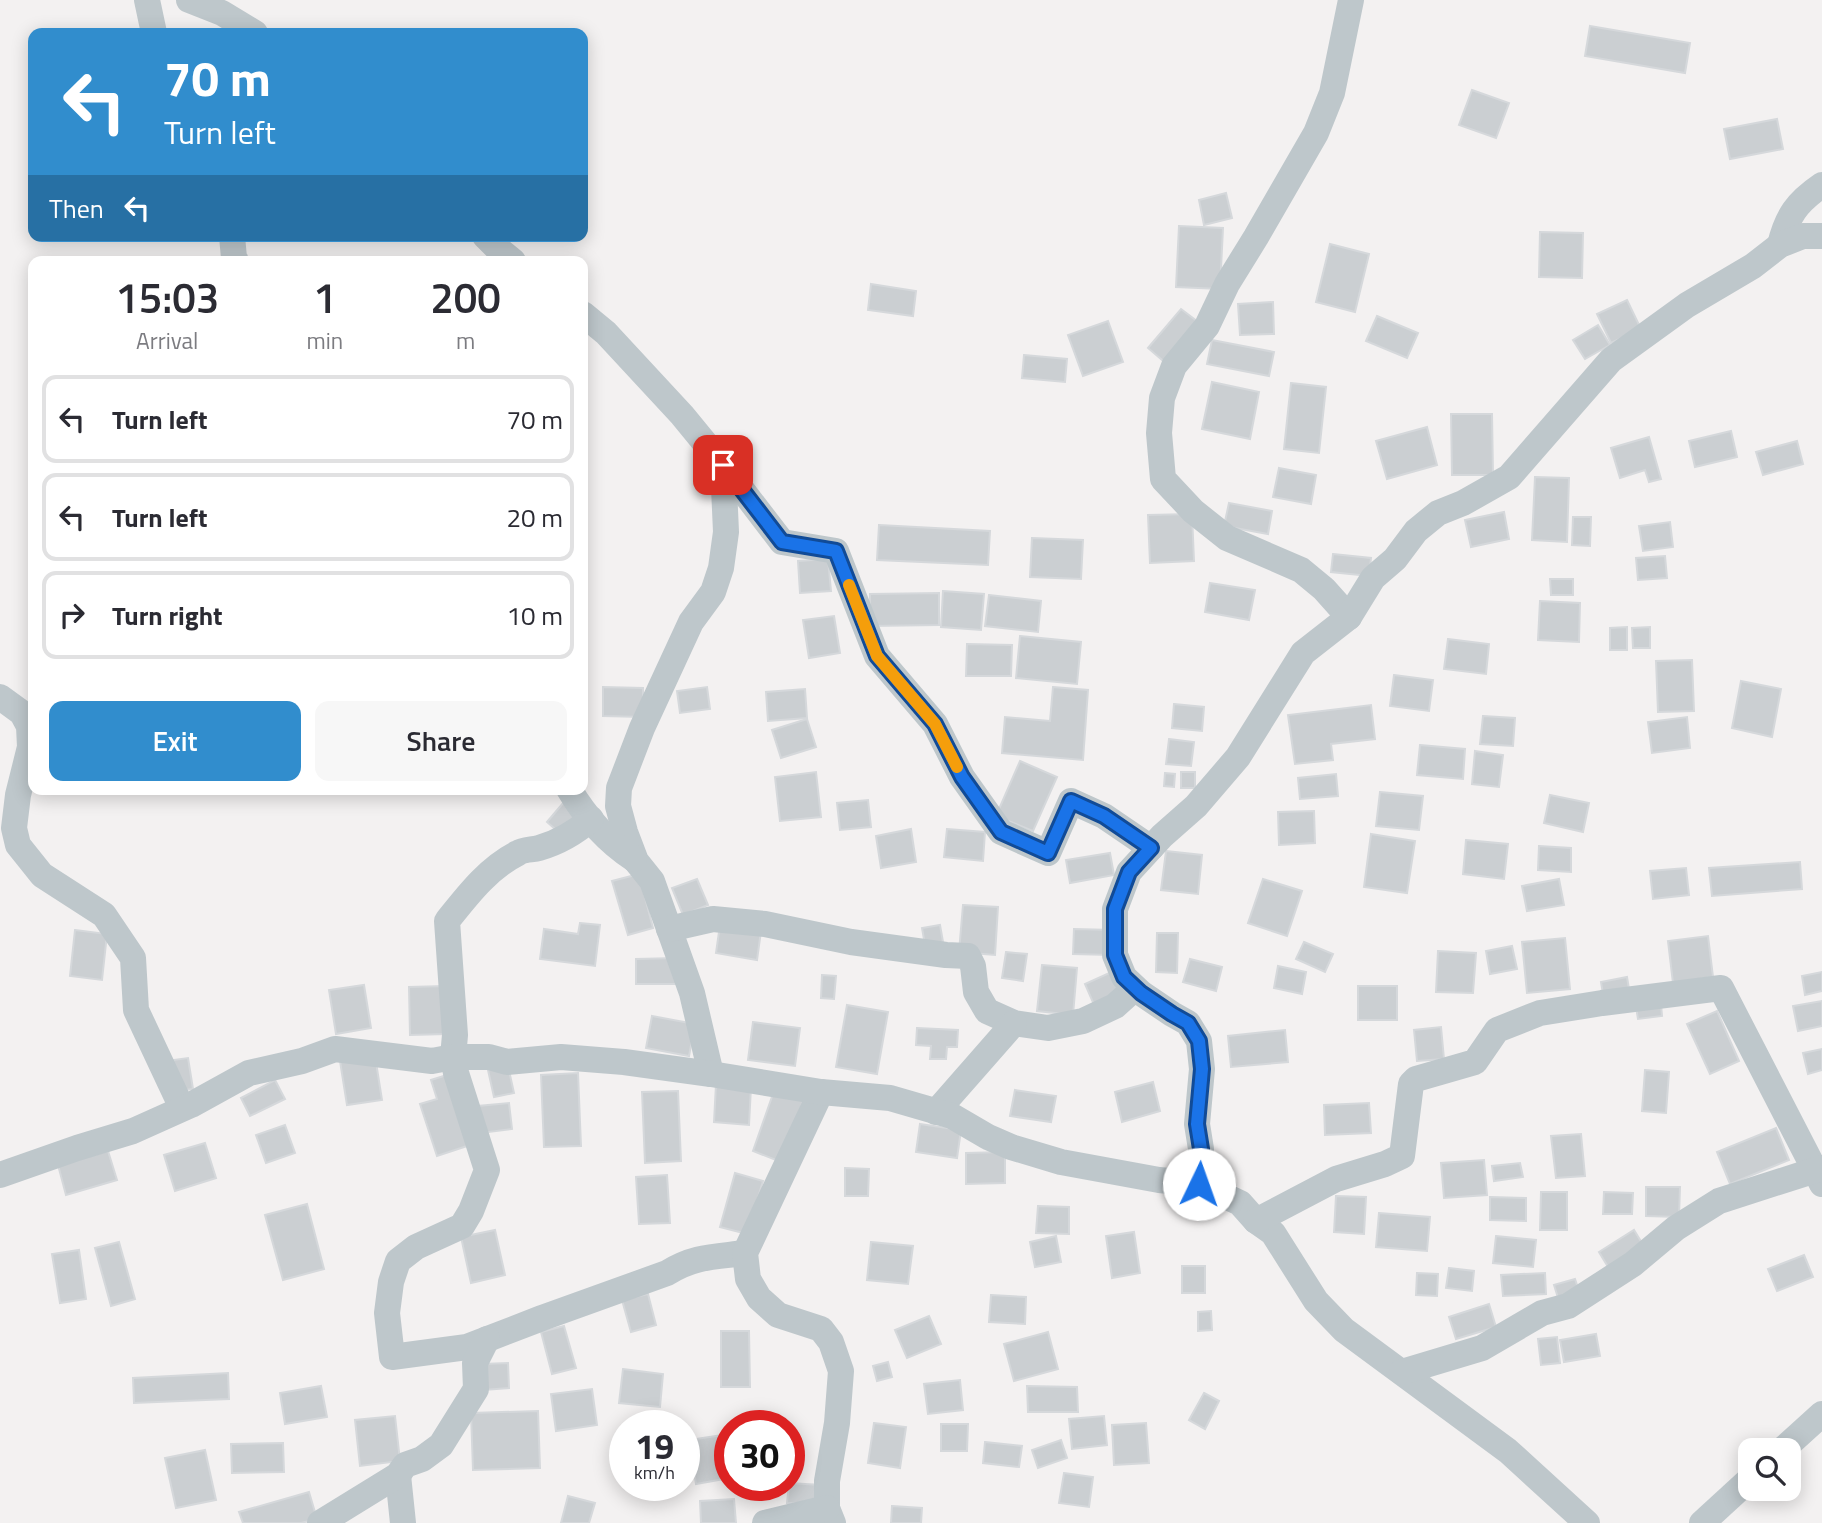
<!DOCTYPE html>
<style>
:root{--surface:#fff;--page:#f7f7f7;--text:#2b2b33;--muted:#7c7c81;--line:#e1e1e2;--accent:#318dcd}
body{margin:0;font-family:"Titillium Web",sans-serif;background:var(--page);color:var(--text);height:100vh;display:flex;flex-direction:column;font-size:26px;white-space:nowrap}
*{box-sizing:border-box;margin:0}
p{font-size:23px;color:var(--muted)}
.icon{flex:none;width:38px;height:38px;fill:none;stroke:currentColor;stroke-width:2;stroke-linecap:round;stroke-linejoin:round}
.map{position:relative;flex:1;overflow:hidden}
.panel{position:absolute;left:28px;top:256px;width:560px;height:539px;display:flex;flex-direction:column;background:var(--surface);border-radius:14px;box-shadow:0 4px 18px #0003}
.panel>*{flex:none}
.banner{position:absolute;left:28px;top:28px;width:560px;height:214px;border-radius:14px;box-shadow:0 4px 18px #0003;background:#318dcd;color:#fff;overflow:hidden}
.buttons{position:absolute;left:1738px;top:1438px;display:grid;gap:14px}
.buttons a{display:grid;place-items:center;width:63px;height:63px;border-radius:14px;background:var(--surface);box-shadow:0 4px 18px #0003;font-size:35px}
.speed{position:absolute;left:609px;top:1410px;display:flex;gap:14px;font-size:35px;font-weight:700;text-align:center}
.speed>*{display:grid;place-content:center;width:91px;height:91px;border-radius:50%;background:var(--surface);box-shadow:0 4px 18px #0003;line-height:1}
.speed small{font-size:18px;font-weight:400}
.speed .limit{border:10px solid #d22;background:#fff;color:#111}
.pin{position:absolute;display:grid;place-items:center;width:60px;height:60px;color:#fff;margin:-30px;border-radius:14px;box-shadow:0 4px 10px #0006}
.me{position:absolute;width:77px;margin:-38px;rotate:3deg;stroke-linejoin:round;filter:drop-shadow(0 0 5px #0008)}
.turn{display:flex;align-items:center;gap:24px;height:147px;padding:0 21px;font-size:32px}
.turn .icon{width:91px;height:91px;stroke-width:2.5}
.turn b{display:block;font-size:49px;line-height:60px}
.then{display:flex;align-items:center;height:66px;padding:0 21px;background:#0003;gap:14px;font-size:26px}
.eta{display:flex;justify-content:space-evenly;align-items:center;height:119px;text-align:center}
.eta b{font-size:42px;font-weight:600;line-height:49px}
.action{display:flex;gap:14px;margin-top:auto;padding:14px 21px}
.action a{flex:1;height:80px;border-radius:14px;background:var(--accent);color:#fff;font-size:28px;font-weight:600;line-height:80px;text-align:center}
.action a+a{background:var(--page);color:var(--text)}
ul{padding:0;list-style:none}
li{display:flex;align-items:center;gap:21px;height:88px;margin:0 14px 10px;padding:0 7px;border:4px solid var(--line);border-radius:14px}
li div{flex:1}
li b{display:block;font-size:26px}
li em{font-style:normal}
.map>svg:first-child{display:block}
.building{fill:#cbcfd2;stroke:#d5d8db;stroke-width:2}
.lines{fill:none;stroke-linecap:round;stroke-linejoin:round}
.street{stroke:#bec7cb;stroke-width:26}
.route-casing{stroke:#114b97;stroke-width:18}
.route{stroke:#1a73e8;stroke-width:12}
.slow{stroke:#f59e0b;stroke-width:12}
</style>
<div class="map">
<svg width="1822" height="1523" viewBox="0 0 1822 1523">
<rect width="100%" height="100%" fill="#f3f1f1"/>
<g class="building">
<polygon points="1590,26 1690,43 1685,73 1585,56"/>
<polygon points="1472,90 1509,103 1496,138 1459,125"/>
<polygon points="1777,119 1783,149 1730,159 1724,129"/>
<polygon points="1226,193 1232,218 1204,225 1199,200"/>
<polygon points="1179,226 1223,228 1220,289 1176,287"/>
<polygon points="1540,232 1583,233 1582,278 1539,277"/>
<polygon points="1330,244 1369,254 1355,312 1316,302"/>
<polygon points="871,284 916,291 913,316 868,310"/>
<polygon points="1627,300 1641,329 1611,343 1597,314"/>
<polygon points="1273,302 1274,334 1240,335 1238,304"/>
<polygon points="1181,309 1202,325 1168,365 1148,348"/>
<polygon points="1377,316 1418,333 1407,358 1366,341"/>
<polygon points="1108,321 1123,362 1083,376 1068,335"/>
<polygon points="1598,325 1610,345 1585,359 1573,340"/>
<polygon points="1212,340 1274,352 1269,376 1207,364"/>
<polygon points="1024,355 1067,359 1065,382 1022,378"/>
<polygon points="1212,382 1259,392 1250,439 1202,429"/>
<polygon points="1291,383 1326,387 1319,453 1284,449"/>
<polygon points="1451,414 1492,414 1493,475 1452,475"/>
<polygon points="1427,427 1437,465 1387,479 1376,441"/>
<polygon points="1731,431 1737,457 1695,467 1689,441"/>
<polygon points="1649,437 1661,479 1649,482 1645,470 1620,478 1611,448"/>
<polygon points="1797,441 1803,464 1763,475 1756,452"/>
<polygon points="1279,468 1316,475 1311,504 1273,497"/>
<polygon points="1535,477 1569,478 1567,542 1532,540"/>
<polygon points="1229,503 1272,511 1268,534 1224,526"/>
<polygon points="1504,512 1509,539 1471,547 1465,520"/>
<polygon points="1192,514 1194,561 1150,563 1148,515"/>
<polygon points="1573,517 1591,517 1590,546 1572,545"/>
<polygon points="1670,522 1673,547 1643,551 1639,526"/>
<polygon points="879,525 990,531 988,565 877,560"/>
<polygon points="1032,538 1083,540 1081,579 1030,577"/>
<polygon points="1333,554 1371,558 1369,576 1331,572"/>
<polygon points="1665,556 1667,578 1638,580 1636,558"/>
<polygon points="828,559 831,591 800,593 798,561"/>
<polygon points="1550,579 1573,579 1573,595 1551,595"/>
<polygon points="1210,583 1255,590 1249,620 1205,612"/>
<polygon points="943,591 984,594 981,630 941,627"/>
<polygon points="939,593 939,625 870,626 870,594"/>
<polygon points="989,595 1041,601 1038,632 985,626"/>
<polygon points="1540,601 1580,603 1579,642 1538,640"/>
<polygon points="834,616 840,653 809,658 803,620"/>
<polygon points="1627,627 1627,650 1610,650 1610,628"/>
<polygon points="1650,627 1650,648 1633,648 1632,628"/>
<polygon points="1020,636 1081,642 1077,684 1016,678"/>
<polygon points="1448,639 1489,644 1486,674 1444,669"/>
<polygon points="967,644 1012,645 1011,676 966,676"/>
<polygon points="1692,660 1694,711 1658,712 1656,661"/>
<polygon points="1394,675 1433,680 1429,711 1390,706"/>
<polygon points="1741,681 1781,689 1772,737 1732,728"/>
<polygon points="603,687 643,688 643,717 603,716"/>
<polygon points="707,687 710,709 680,713 677,691"/>
<polygon points="1053,687 1088,690 1083,760 1002,753 1005,717 1050,721"/>
<polygon points="805,689 807,718 768,721 766,692"/>
<polygon points="1174,704 1204,707 1202,731 1172,728"/>
<polygon points="1371,705 1375,739 1331,744 1333,760 1295,764 1288,715"/>
<polygon points="1483,716 1515,718 1513,746 1480,744"/>
<polygon points="1687,717 1690,748 1652,753 1648,722"/>
<polygon points="807,719 816,747 781,758 772,730"/>
<polygon points="1169,739 1194,742 1191,766 1166,764"/>
<polygon points="1420,745 1465,749 1463,779 1417,775"/>
<polygon points="1475,751 1503,755 1499,787 1472,784"/>
<polygon points="1020,761 1057,777 1033,831 996,816"/>
<polygon points="816,772 821,817 780,821 775,777"/>
<rect x="1181" y="772" width="14" height="16"/>
<polygon points="1165,773 1175,774 1174,787 1164,786"/>
<polygon points="1336,774 1338,796 1300,799 1298,778"/>
<polygon points="1380,792 1423,796 1419,830 1376,826"/>
<polygon points="1550,795 1589,803 1583,832 1544,823"/>
<polygon points="868,800 871,827 840,830 837,803"/>
<polygon points="564,802 580,816 563,836 547,822"/>
<polygon points="1314,811 1315,843 1279,845 1278,812"/>
<polygon points="911,829 916,862 881,868 876,836"/>
<polygon points="947,829 985,832 983,861 944,857"/>
<polygon points="1371,834 1415,841 1407,893 1364,887"/>
<polygon points="1466,840 1508,844 1504,879 1463,874"/>
<polygon points="1539,846 1571,848 1571,872 1538,870"/>
<polygon points="1166,851 1202,855 1198,894 1161,890"/>
<polygon points="1110,853 1114,875 1070,883 1066,860"/>
<polygon points="1800,862 1802,889 1712,896 1709,868"/>
<polygon points="1686,868 1689,895 1653,899 1650,871"/>
<polygon points="639,874 653,928 628,935 612,881"/>
<polygon points="697,879 708,905 683,915 672,888"/>
<polygon points="1263,879 1302,891 1287,936 1248,923"/>
<polygon points="1559,879 1564,905 1527,911 1522,886"/>
<polygon points="963,905 998,907 995,955 959,952"/>
<polygon points="580,923 600,925 595,966 540,959 544,929 578,934"/>
<polygon points="720,925 761,931 757,960 716,953"/>
<polygon points="940,925 943,942 925,945 922,928"/>
<polygon points="1074,929 1113,930 1112,955 1073,954"/>
<polygon points="75,930 107,934 102,980 70,976"/>
<polygon points="1157,933 1178,933 1177,973 1156,972"/>
<polygon points="1708,936 1713,977 1673,983 1668,941"/>
<polygon points="1565,938 1570,989 1527,993 1522,942"/>
<polygon points="1304,942 1333,954 1325,972 1296,959"/>
<polygon points="1512,946 1517,969 1490,974 1486,951"/>
<polygon points="1438,951 1476,953 1473,993 1436,992"/>
<polygon points="1006,952 1027,954 1023,981 1002,978"/>
<polygon points="677,958 678,984 636,984 636,959"/>
<polygon points="1190,959 1222,967 1216,991 1183,982"/>
<polygon points="1042,965 1077,968 1073,1015 1037,1011"/>
<polygon points="1278,966 1306,972 1302,994 1274,988"/>
<polygon points="1118,969 1129,992 1095,1007 1085,984"/>
<polygon points="1822,972 1822,991 1805,995 1802,976"/>
<polygon points="822,975 836,976 834,999 821,998"/>
<polygon points="1627,977 1629,989 1603,994 1601,982"/>
<polygon points="364,985 371,1028 336,1034 329,990"/>
<polygon points="445,986 447,1034 410,1035 409,987"/>
<rect x="1358" y="986" width="39" height="34"/>
<polygon points="1822,1001 1822,1026 1798,1031 1793,1006"/>
<polygon points="1661,1004 1662,1016 1638,1019 1636,1007"/>
<polygon points="847,1005 888,1012 877,1074 836,1067"/>
<polygon points="1717,1011 1739,1061 1710,1074 1687,1024"/>
<polygon points="652,1016 695,1024 689,1056 646,1048"/>
<polygon points="753,1022 800,1028 795,1066 748,1060"/>
<polygon points="1441,1027 1444,1059 1417,1061 1414,1030"/>
<polygon points="917,1028 958,1030 957,1047 947,1047 946,1059 930,1059 931,1046 916,1045"/>
<polygon points="1285,1030 1288,1062 1231,1067 1228,1036"/>
<polygon points="1822,1049 1822,1070 1808,1074 1803,1053"/>
<polygon points="375,1056 382,1100 347,1105 340,1061"/>
<polygon points="188,1058 193,1089 177,1091 173,1060"/>
<polygon points="508,1066 514,1093 494,1097 488,1070"/>
<polygon points="1645,1070 1669,1072 1666,1113 1642,1111"/>
<polygon points="578,1073 581,1146 544,1147 541,1075"/>
<polygon points="450,1074 473,1144 437,1156 420,1104 437,1099 431,1080"/>
<polygon points="275,1080 285,1099 250,1116 241,1098"/>
<polygon points="1153,1082 1160,1111 1122,1122 1115,1092"/>
<polygon points="716,1084 751,1087 749,1125 714,1122"/>
<polygon points="1015,1090 1056,1096 1051,1122 1010,1116"/>
<polygon points="678,1091 681,1161 645,1163 642,1092"/>
<polygon points="774,1091 803,1101 781,1162 753,1151"/>
<polygon points="509,1103 512,1129 481,1133 478,1106"/>
<polygon points="1369,1103 1371,1133 1325,1135 1324,1105"/>
<polygon points="920,1124 961,1130 957,1158 916,1152"/>
<polygon points="285,1125 295,1153 266,1163 256,1135"/>
<polygon points="1776,1128 1789,1160 1730,1184 1717,1152"/>
<polygon points="1581,1134 1585,1176 1556,1178 1551,1136"/>
<polygon points="205,1143 216,1178 175,1191 164,1155"/>
<polygon points="108,1151 117,1180 66,1195 58,1165"/>
<polygon points="1005,1152 1005,1183 966,1184 966,1153"/>
<polygon points="1484,1160 1487,1195 1444,1198 1441,1163"/>
<polygon points="1520,1163 1523,1177 1494,1181 1492,1166"/>
<polygon points="845,1168 869,1169 868,1196 845,1196"/>
<polygon points="735,1173 763,1181 747,1234 720,1227"/>
<polygon points="667,1175 670,1223 639,1224 636,1177"/>
<polygon points="1646,1187 1680,1187 1679,1217 1646,1216"/>
<polygon points="1541,1192 1567,1192 1567,1230 1540,1230"/>
<polygon points="1604,1192 1633,1193 1632,1214 1603,1214"/>
<polygon points="1336,1196 1366,1197 1364,1234 1334,1232"/>
<polygon points="1490,1197 1526,1198 1526,1221 1490,1220"/>
<polygon points="307,1204 324,1269 283,1280 265,1215"/>
<polygon points="1038,1206 1069,1207 1069,1234 1036,1233"/>
<polygon points="1379,1213 1430,1217 1427,1251 1376,1247"/>
<polygon points="495,1230 505,1275 471,1283 461,1237"/>
<polygon points="1634,1230 1645,1248 1610,1270 1599,1252"/>
<polygon points="1134,1232 1140,1273 1112,1278 1106,1236"/>
<polygon points="1056,1236 1061,1262 1035,1267 1030,1242"/>
<polygon points="1496,1236 1536,1240 1533,1267 1493,1263"/>
<polygon points="119,1242 135,1299 111,1306 95,1248"/>
<polygon points="871,1242 913,1246 908,1284 867,1280"/>
<polygon points="79,1250 86,1299 60,1303 52,1254"/>
<polygon points="1804,1255 1813,1277 1777,1291 1768,1269"/>
<rect x="1182" y="1266" width="23" height="27"/>
<polygon points="1449,1268 1474,1271 1472,1291 1446,1288"/>
<polygon points="1417,1273 1438,1274 1437,1296 1416,1295"/>
<polygon points="1545,1273 1546,1294 1503,1296 1501,1275"/>
<polygon points="1575,1279 1580,1294 1559,1301 1554,1285"/>
<polygon points="648,1294 656,1325 631,1332 622,1300"/>
<polygon points="991,1295 1026,1297 1025,1324 989,1322"/>
<polygon points="1489,1304 1496,1327 1456,1339 1449,1317"/>
<polygon points="1211,1311 1212,1330 1198,1331 1198,1312"/>
<polygon points="929,1316 941,1344 907,1358 895,1330"/>
<polygon points="564,1326 576,1368 552,1374 541,1332"/>
<polygon points="721,1331 749,1331 750,1387 721,1387"/>
<polygon points="1048,1332 1058,1369 1014,1381 1004,1344"/>
<polygon points="1596,1334 1600,1356 1564,1362 1560,1340"/>
<polygon points="1557,1337 1560,1363 1541,1365 1538,1339"/>
<polygon points="888,1362 892,1377 877,1381 873,1366"/>
<polygon points="508,1363 509,1388 484,1390 482,1364"/>
<polygon points="623,1369 663,1374 660,1407 619,1403"/>
<polygon points="228,1373 229,1399 134,1403 133,1378"/>
<polygon points="960,1380 963,1410 928,1414 924,1384"/>
<polygon points="321,1386 327,1417 285,1424 280,1393"/>
<polygon points="1027,1386 1077,1387 1078,1412 1028,1412"/>
<polygon points="592,1389 597,1425 556,1431 551,1394"/>
<polygon points="1204,1393 1219,1401 1205,1429 1189,1420"/>
<polygon points="538,1411 540,1468 473,1470 471,1413"/>
<polygon points="395,1416 400,1461 360,1466 355,1420"/>
<polygon points="1104,1416 1107,1445 1072,1449 1069,1419"/>
<polygon points="874,1423 906,1427 900,1468 868,1463"/>
<polygon points="1146,1423 1149,1463 1114,1465 1112,1425"/>
<polygon points="941,1424 968,1424 967,1451 941,1451"/>
<polygon points="723,1435 730,1478 696,1484 689,1440"/>
<polygon points="1061,1440 1067,1458 1038,1468 1032,1450"/>
<polygon points="985,1442 1022,1446 1019,1467 983,1463"/>
<polygon points="283,1443 284,1472 232,1473 231,1444"/>
<polygon points="205,1450 216,1500 176,1508 165,1458"/>
<polygon points="1064,1473 1093,1477 1089,1507 1059,1503"/>
<polygon points="789,1483 821,1485 820,1505 787,1503"/>
<polygon points="309,1492 317,1519 301,1523 243,1523 239,1512"/>
<polygon points="568,1496 595,1503 589,1523 561,1523"/>
<polygon points="734,1499 736,1523 701,1523 700,1501"/>
<polygon points="892,1506 922,1508 921,1523 891,1523"/>
</g>
<g class="lines">
<g class="street">
<polyline points="147,0 154,33"/>
<polyline points="189,0 222,13 255,33"/>
<polyline points="232,236 234,258 236,261"/>
<polyline points="485,236 497,248 513,261"/>
<path d="M1780,245C1787,216 1797,202 1822,185"/>
<polyline points="583,314 606,333 682,415 723,465 726,532 721,568 713,592 691,622 642,728 619,788 618,806 625,832 636,861 652,881 692,993 711,1074"/>
<polyline points="723,465 782,542 836,551 877,656 935,724 962,777 1001,832 1048,853 1071,801 1104,816 1151,848"/>
<polyline points="1349,617 1324,589 1301,570 1227,538 1193,511 1163,479 1159,433 1162,398 1174,366 1207,326 1227,284 1256,237 1316,133 1332,93 1351,0"/>
<polyline points="0,697 22,713 29,726 30,747 18,795 14,828 18,845 42,875 104,915 133,958 136,1010 182,1108"/>
<path d="M569,789C585,816 608,842 634,859"/>
<path d="M591,819C575,833 560,842 539,848C532,850 524,849 518,853C488,868 467,896 447,921L455,1035L453,1057L456,1073L487,1170L471,1211L462,1226L416,1247L398,1261L391,1282L387,1313L392,1357L467,1347L542,1318L667,1273C694,1256 714,1257 745,1253"/>
<polyline points="669,929 713,919 765,924 851,942 946,955 968,956 973,966 976,992 987,1011 1014,1023 1048,1028 1083,1021 1115,1006 1135,988"/>
<polyline points="821,1092 745,1253 748,1279 759,1298 778,1315 821,1329 831,1342 841,1371 837,1423 827,1481 827,1508 833,1523"/>
<polyline points="936,1112 1014,1023"/>
<polyline points="0,1175 77,1148 133,1131 191,1105 249,1073 302,1061 335,1049 432,1061 453,1057 489,1057 507,1062 561,1057 624,1062 711,1074 821,1092 890,1098 952,1116 988,1137 1011,1147 1061,1162 1159,1180 1199,1184 1240,1203 1256,1221 1273,1233 1316,1301 1344,1330 1508,1451 1587,1523"/>
<polyline points="1199,1184 1201,1149 1197,1124 1202,1069 1199,1041 1188,1023 1172,1014 1141,993 1124,977 1115,955 1115,909 1129,872 1162,836 1196,806 1238,757 1303,653 1349,617 1373,578 1395,559 1416,531 1438,513 1463,503 1509,477 1611,360 1687,305 1753,266 1780,245 1803,236 1822,236"/>
<polyline points="1256,1221 1336,1179 1385,1164 1402,1156 1411,1084 1416,1079 1475,1062 1497,1030 1540,1013 1602,1003 1721,988 1822,1184"/>
<polyline points="1402,1372 1482,1348 1542,1313 1568,1306 1633,1264 1676,1228 1719,1201 1822,1168"/>
<polyline points="1781,1451 1822,1414"/>
<polyline points="398,1475 403,1523"/>
<polyline points="320,1523 398,1475 405,1465 422,1459 441,1445 476,1389 475,1363 487,1339"/>
<polyline points="765,1523 827,1508"/>
<polyline points="1702,1523 1750,1479"/>
</g>
</g>
<g class="lines">
<defs>
<polyline id="route" points="723,465 782,542 836,551 877,656 935,724 962,777 1001,832 1048,853 1071,801 1104,816 1151,848 1129,872 1115,909 1115,955 1124,977 1141,993 1172,1014 1188,1023 1199,1041 1202,1069 1197,1124 1201,1149 1199,1184"/>
</defs>
<use href="#route" class="route-casing"/>
<use href="#route" class="route"/>
<polyline class="slow" points="849,585 877,656 935,724 957,767"/>
</g>
</svg>
<div class="buttons">
<a><svg class="icon" aria-label="search" viewBox="0 0 24 24"><circle cx="10" cy="10" r="6"/><path d="M15 15l6 6"/></svg></a>
</div>
<div class="speed"><div>19<small>km/h</small></div><div class="limit">30</div></div>
<div class="pin" style="left:723px;top:465px;background:#d93025"><svg class="icon" aria-label="arrive" viewBox="0 0 24 24"><path d="M6 21V4h12l-3 4 3 4H6"/></svg></div>
<svg class="me" style="left:1199px;top:1184px" viewBox="-20 -20 40 40"><circle r="19" fill="#fff"/><path d="M0-13L10 11 0 6-10 11z" fill="#1a73e8"/></svg>
<div class="banner">
<div class="turn"><svg class="icon" aria-label="left" viewBox="0 0 24 24"><path d="M17 20v-9H6M10 6l-5 5 5 5"/></svg><div><b>70 m</b>Turn left</div></div>
<div class="then">Then<svg class="icon" aria-label="left" viewBox="0 0 24 24"><path d="M17 20v-9H6M10 6l-5 5 5 5"/></svg></div>
</div>
<section class="panel">
<div class="eta">
<div><b>15:03</b><p>Arrival</p></div>
<div><b>1</b><p>min</p></div>
<div><b>200</b><p>m</p></div>
</div>
<ul>
<li><svg class="icon" aria-label="left" viewBox="0 0 24 24"><path d="M17 20v-9H6M10 6l-5 5 5 5"/></svg><div><b>Turn left</b></div><em>70 m</em></li>
<li><svg class="icon" aria-label="left" viewBox="0 0 24 24"><path d="M17 20v-9H6M10 6l-5 5 5 5"/></svg><div><b>Turn left</b></div><em>20 m</em></li>
<li><svg class="icon" aria-label="right" viewBox="0 0 24 24"><path d="M7 20v-9h11M14 6l5 5-5 5"/></svg><div><b>Turn right</b></div><em>10 m</em></li>
</ul>
<div class="action"><a>Exit</a><a>Share</a></div>
</section>
</div>
